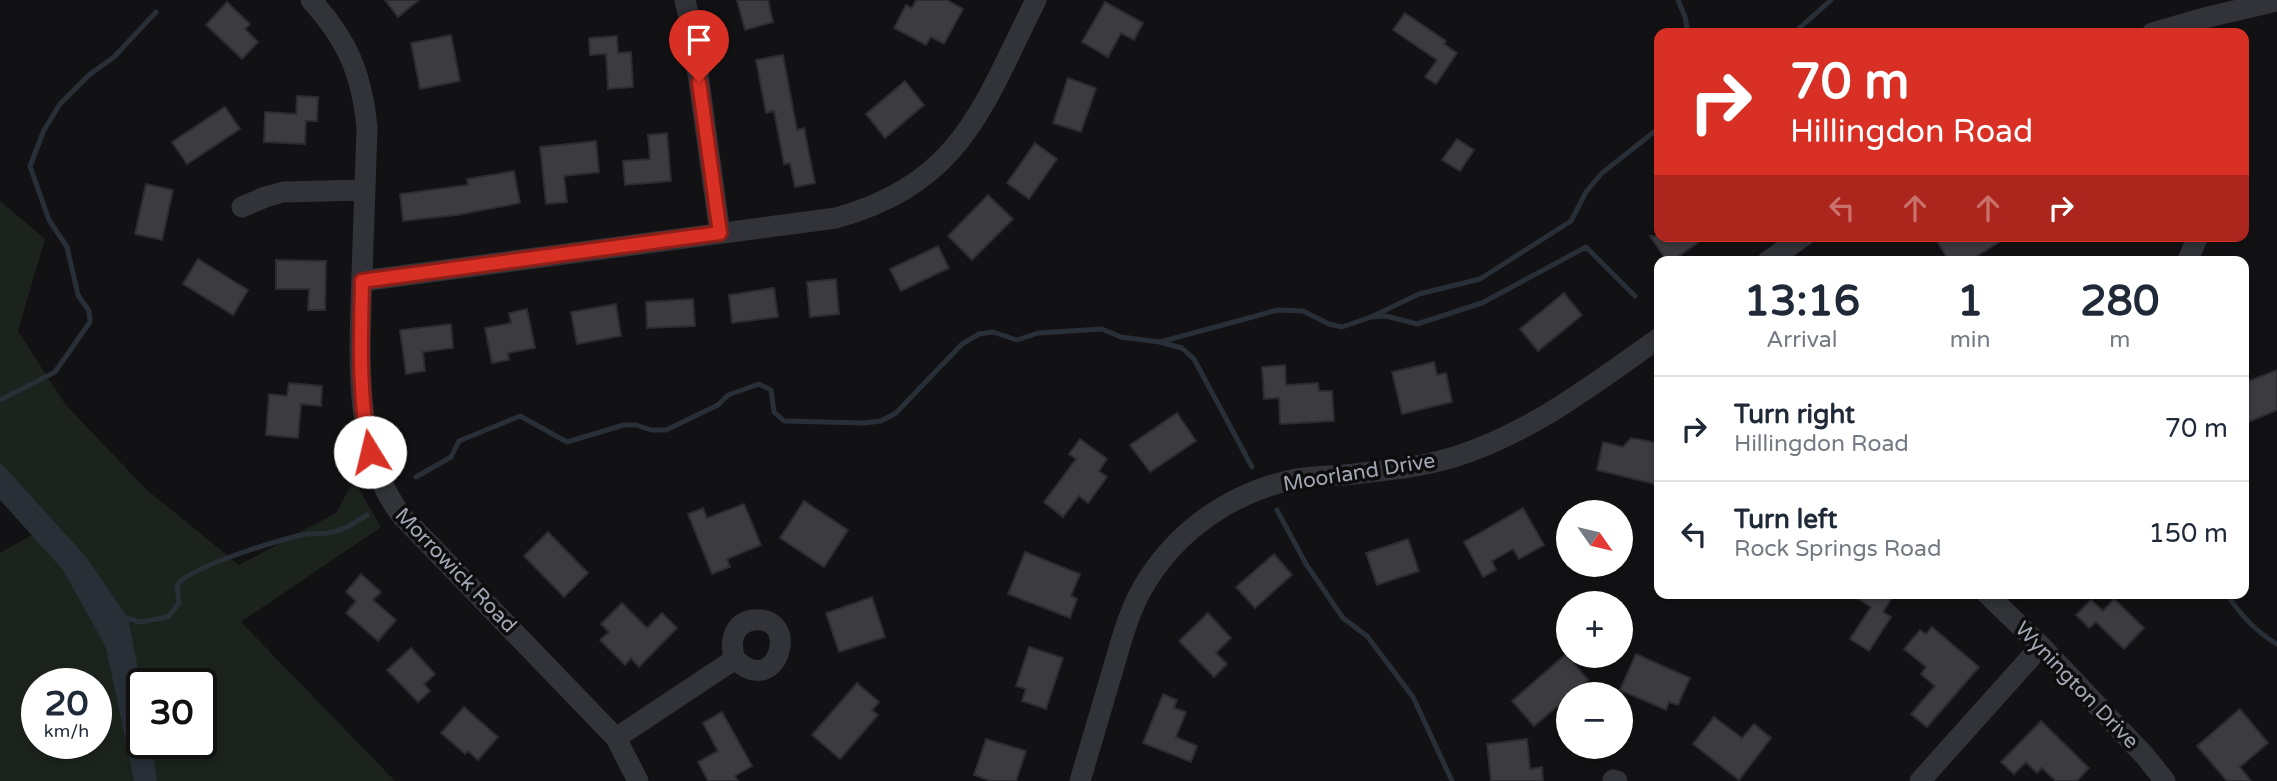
<!DOCTYPE html>
<meta charset="utf-8">
<style>
:root{--surface:#fff;--page:#f6f6f7;--text:#1f2937;--muted:#747a83;--line:#e0e1e3}
body{margin:0;font-family:"Varela Round",sans-serif;background:var(--page);color:var(--text);height:100vh;display:flex;flex-direction:column;font-size:26px;white-space:nowrap}
*{box-sizing:border-box;margin:0}
p{font-size:23px;color:var(--muted)}
.icon{flex:none;width:38px;height:38px;fill:none;stroke:currentColor;stroke-width:2;stroke-linecap:round;stroke-linejoin:round}
.map{position:relative;flex:1;overflow:hidden}
.panel{position:absolute;left:1654px;top:256px;width:595px;height:343px;display:flex;flex-direction:column;background:var(--surface);border-radius:14px;box-shadow:0 4px 10px #0003}
.panel>*{flex:none}
.top-card{position:absolute;left:1654px;top:28px;width:595px;height:214px;border-radius:14px;box-shadow:0 4px 10px #0003;background:#d93025;color:#fff;overflow:hidden}
.needle{width:46px;rotate:124deg}
.buttons{position:absolute;left:1556px;top:500px;display:grid;gap:14px}
.buttons a{display:grid;place-items:center;width:77px;height:77px;border-radius:50%;background:var(--surface);box-shadow:0 4px 10px #0003;font-size:35px}
.speed{position:absolute;left:21px;top:668px;display:flex;gap:14px;font-size:35px;font-weight:700;text-align:center}
.speed>*{display:grid;place-content:center;width:91px;height:91px;border-radius:50%;background:var(--surface);box-shadow:0 4px 10px #0003;line-height:1}
.speed small{font-size:18px;font-weight:400}
.speed .limit{border:4px solid #111;border-radius:10px;background:#fff;color:#111}
.pin{position:absolute;display:grid;place-items:center;width:60px;height:60px;color:#fff;margin:-72px -30px;border-radius:50% 50% 50% 0;rotate:-45deg;box-shadow:0 0 7px #0007}
.pin .icon{rotate:45deg}
.me{position:absolute;width:77px;margin:-38px;rotate:351deg;stroke-linejoin:round;filter:drop-shadow(0 0 5px #0008)}
.turn{display:flex;align-items:center;gap:24px;height:147px;padding:0 21px;font-size:32px}
.turn .icon{width:91px;height:91px;stroke-width:2.5}
.turn b{display:block;font-size:49px;line-height:60px}
.lanes{display:flex;align-items:center;height:66px;padding:0 21px;background:#0003;justify-content:center;gap:35px;direction:ltr}
.lanes .off{opacity:.35}
.eta{display:flex;justify-content:space-evenly;align-items:center;height:119px;text-align:center}
.eta b{font-size:42px;font-weight:800;line-height:49px}
ul{padding:0;list-style:none}
li{display:flex;align-items:center;gap:21px;height:105px;padding:0 21px;border-top:2px solid var(--line)}
li div{flex:1}
li b{display:block;font-size:26px}
li em{font-style:normal}
.map>svg:first-child{display:block}
.green{fill:#1c231d;fill-rule:evenodd}
.water{fill:#282f37}
.lines{fill:none;stroke-linecap:round;stroke-linejoin:round}
.stream{stroke:#282f37;stroke-width:5}
.building{fill:#3c3c40;stroke:#2c2b2f;stroke-width:2}
.minor{stroke:#323338;stroke-width:21}
.route-casing{stroke:#8d1f18;stroke-width:18}
.route{stroke:#d93025;stroke-width:12}
.labels{text-anchor:middle;stroke-width:7;stroke-linejoin:round;paint-order:stroke}
.street-label{font-size:21px;fill:#a3a7b4;stroke:#0d0d0e}
</style>
<div class="map">
<svg width="2277" height="781" viewBox="0 0 2277 781">
<rect width="100%" height="100%" fill="#121113"/>
<path class="green" d="M0,201L45,239L18,331L65,404L146,489L239,565L336,513L354,480L381,527L241,622L395,781H0V553L39,531L0,484ZM37,684H96V744H37ZM142,684H201V744H142Z"/>
<polygon class="water" points="0,462 86,557 128,618 142,690 142,744 152,744 157,781 134,781 106,647 63,570 0,500"/>
<g class="lines">
<g class="stream">
<polyline points="1678,0 1685,17 1688,33"/>
<polyline points="1794,33 1831,0"/>
<polyline points="1374,317 1386,316 1417,324 1482,303 1586,247 1635,296"/>
<polyline points="1160,342 1278,310 1303,311 1329,324 1342,327 1371,317 1419,294 1480,279 1571,221 1586,192 1602,173 1659,128"/>
<polyline points="0,400 55,372 90,322 89,311 78,295 67,247 49,220 30,166 44,130 60,104 89,75 114,57 156,12"/>
<polyline points="416,477 451,457 459,441 520,416 567,442 624,425 636,425 651,430 666,430 718,405 728,395 759,384 771,390 774,412 784,421 865,423 881,421 896,413 962,344 979,334 993,332 1017,340 1038,333 1102,329 1121,337 1160,342 1182,348 1194,359 1252,467"/>
<polyline points="1277,510 1306,564 1343,618 1367,636 1413,697 1452,781"/>
<path d="M2226,593C2239,613 2256,632 2277,644"/>
<path d="M123,617L140,622L168,617L179,603L177,585C189,567 276,541 301,535C309,533 319,534 328,533C343,531 354,523 367,515"/>
</g>
</g>
<g class="building">
<polygon points="385,0 419,0 398,17"/>
<polygon points="737,0 768,0 773,22 745,30"/>
<polygon points="916,0 947,0 963,9 944,44 931,37 926,45 894,28 906,5 912,8"/>
<polygon points="227,2 250,24 245,29 258,42 242,59 206,25"/>
<polygon points="1105,2 1143,23 1134,40 1121,33 1108,57 1082,42"/>
<polygon points="1405,13 1446,41 1444,44 1457,53 1436,84 1425,77 1437,60 1393,30"/>
<polygon points="451,35 460,81 420,89 411,43"/>
<polygon points="617,36 618,53 631,52 633,87 608,89 606,54 590,55 589,38"/>
<polygon points="783,55 797,130 804,128 815,183 795,187 790,163 784,164 774,111 766,113 756,60"/>
<polygon points="1068,78 1096,88 1081,132 1053,123"/>
<polygon points="905,81 924,105 885,138 866,114"/>
<polygon points="297,96 318,97 317,121 306,121 305,144 264,142 265,112 296,114"/>
<polygon points="225,107 240,129 187,164 172,142"/>
<polygon points="667,133 671,181 625,185 623,161 650,159 648,135"/>
<polygon points="1457,139 1474,150 1460,171 1442,160"/>
<polygon points="596,141 599,172 564,176 567,202 546,204 540,147"/>
<polygon points="1035,143 1057,159 1029,199 1007,183"/>
<polygon points="514,171 520,203 457,215 403,221 400,194 468,185 467,179"/>
<polygon points="146,184 173,190 162,240 135,234"/>
<polygon points="988,195 1013,219 972,260 948,236"/>
<polygon points="1650,236 1707,236 1672,261 1667,261"/>
<polygon points="1934,236 2009,236 1969,261 1949,261"/>
<polygon points="938,246 949,268 901,291 890,269"/>
<polygon points="198,259 248,290 233,315 183,284"/>
<polygon points="276,260 326,261 325,310 308,310 309,289 276,289"/>
<polygon points="836,279 839,314 810,317 807,282"/>
<polygon points="774,288 778,317 732,323 729,295"/>
<polygon points="1564,293 1582,315 1538,351 1520,329"/>
<polygon points="693,299 695,326 647,328 646,302"/>
<polygon points="616,304 621,336 577,344 571,312"/>
<polygon points="527,309 535,348 508,353 509,360 492,363 485,328 511,323 509,313"/>
<polygon points="451,324 453,348 423,352 425,371 406,374 400,330"/>
<polygon points="1434,362 1437,375 1446,373 1452,402 1402,414 1392,372"/>
<polygon points="1285,365 1286,385 1318,383 1319,391 1332,391 1334,421 1280,424 1279,398 1264,399 1262,367"/>
<polygon points="2277,370 2277,410 2244,424 2244,383"/>
<polygon points="289,383 322,386 321,406 301,404 298,438 266,435 269,394 287,396"/>
<polygon points="1177,413 1196,441 1150,472 1130,445"/>
<polygon points="1631,438 1659,443 1659,485 1597,470 1603,442 1623,447"/>
<polygon points="1080,439 1107,459 1099,471 1107,477 1088,503 1079,496 1063,517 1044,502 1076,459 1069,454"/>
<polygon points="804,501 848,530 824,567 780,538"/>
<polygon points="744,504 761,545 727,559 730,567 712,574 688,514 703,508 707,518"/>
<polygon points="1523,508 1544,545 1519,559 1513,549 1492,561 1496,570 1483,577 1464,542"/>
<polygon points="548,532 588,573 564,597 524,556"/>
<polygon points="1408,539 1419,571 1377,585 1366,553"/>
<polygon points="1025,552 1080,574 1071,596 1077,599 1070,618 1008,594"/>
<polygon points="1274,554 1292,575 1255,608 1236,587"/>
<polygon points="361,574 381,592 373,600 396,620 378,641 346,613 356,601 346,592"/>
<polygon points="1849,593 1895,593 1883,612 1891,617 1869,651 1850,639 1871,607"/>
<polygon points="872,597 885,637 839,652 826,613"/>
<polygon points="2114,599 2144,628 2124,649 2096,622 2089,628 2076,615 2091,600 2103,611"/>
<polygon points="622,603 647,628 662,613 677,628 639,667 631,658 625,665 600,640 609,632 601,624"/>
<polygon points="1208,613 1231,638 1216,653 1227,664 1214,677 1179,641"/>
<polygon points="1932,627 1979,667 1927,727 1911,714 1935,686 1921,674 1926,667 1904,649 1920,630 1926,634"/>
<polygon points="1029,647 1063,658 1046,709 1022,701 1026,689 1016,686"/>
<polygon points="411,648 435,674 424,684 430,691 418,702 387,670"/>
<polygon points="1566,654 1588,680 1571,695 1568,695 1568,697 1534,726 1512,701"/>
<polygon points="1636,654 1690,678 1678,705 1669,702 1666,710 1620,690"/>
<polygon points="857,683 879,702 872,710 878,715 840,759 812,735"/>
<polygon points="1163,694 1177,700 1174,708 1186,712 1176,737 1197,746 1191,762 1143,743"/>
<polygon points="464,707 498,737 478,760 468,751 465,754 441,733"/>
<polygon points="2240,709 2268,743 2240,767 2251,781 2227,781 2197,746"/>
<polygon points="722,712 752,766 735,776 738,781 708,781 698,762 718,751 703,723"/>
<polygon points="1714,717 1742,738 1754,724 1771,738 1739,780 1693,744"/>
<polygon points="2041,721 2089,768 2077,781 2056,781 2042,768 2037,773 2026,762 2014,774 2001,762"/>
<polygon points="986,739 1026,751 1016,781 991,781 974,775"/>
<polygon points="1527,739 1530,769 1542,767 1543,781 1491,781 1487,744"/>
</g>
<g class="lines">
<g class="minor">
<path d="M311,0C348,40 362,75 367,128C365,177 364,225 362,273C360,352 351,451 402,516L616,738L638,781"/>
<polyline points="685,0 692,31 720,233"/>
<polyline points="2152,33 2204,18 2277,1"/>
<polyline points="242,207 265,197 283,192 364,190"/>
<polyline points="2188,260 2198,236"/>
<polyline points="1768,261 1804,236"/>
<path d="M362,281L836,218C963,182 982,107 1036,0"/>
<polyline points="1986,593 2041,646 2145,756 2165,781"/>
<path d="M616,738L735,659C778,701 802,614 753,620C733,623 729,643 735,659"/>
<polyline points="1613,780 1617,781"/>
<path d="M1080,781C1091,744 1102,706 1113,669C1121,642 1128,614 1142,589C1175,531 1231,492 1296,479C1312,476 1328,476 1344,475C1381,471 1418,468 1454,457C1531,433 1594,384 1659,338"/>
<polyline points="1920,781 2041,646"/>
</g>
</g>
<g class="lines">
<defs>
<path id="route" d="M370,452C358,396 361,337 362,281L720,233L699,82"/>
</defs>
<use href="#route" class="route-casing"/>
<use href="#route" class="route"/>
</g>
<g class="labels">
<g class="street-label">
<text transform="translate(1359 472) rotate(-9)" y="7">Moorland Drive</text>
<text transform="translate(456 570) rotate(46)" y="7">Morrowick Road</text>
<text transform="translate(2077 685) rotate(46)" y="7">Wynington Drive</text>
</g>
</g>
</svg>
<div class="buttons">
<a><svg class="needle" viewBox="-14 -14 28 28"><path d="M0-13l5 13h-10z" fill="#e53935"/><path d="M0 13l5-13h-10z" fill="#747a83"/></svg></a>
<a>+</a>
<a>−</a>
</div>
<div class="speed"><div>20<small>km/h</small></div><div class="limit">30</div></div>
<div class="pin" style="left:699px;top:82px;background:#d93025"><svg class="icon" aria-label="arrive" viewBox="0 0 24 24"><path d="M6 21V4h12l-3 4 3 4H6"/></svg></div>
<svg class="me" style="left:370px;top:452px" viewBox="-20 -20 40 40"><circle r="19" fill="#fff"/><path d="M0-13L10 11 0 6-10 11z" fill="#d93025"/></svg>
<div class="top-card">
<div class="turn"><svg class="icon" aria-label="right" viewBox="0 0 24 24"><path d="M7 20v-9h11M14 6l5 5-5 5"/></svg><div><b>70 m</b>Hillingdon Road</div></div>
<div class="lanes"><svg class="icon off" aria-label="left" viewBox="0 0 24 24"><path d="M17 20v-9H6M10 6l-5 5 5 5"/></svg><svg class="icon off" aria-label="ahead" viewBox="0 0 24 24"><path d="M12 20V5M6 11l6-6 6 6"/></svg><svg class="icon off" aria-label="ahead" viewBox="0 0 24 24"><path d="M12 20V5M6 11l6-6 6 6"/></svg><svg class="icon" aria-label="right" viewBox="0 0 24 24"><path d="M7 20v-9h11M14 6l5 5-5 5"/></svg></div>
</div>
<section class="panel">
<div class="eta">
<div><b>13:16</b><p>Arrival</p></div>
<div><b>1</b><p>min</p></div>
<div><b>280</b><p>m</p></div>
</div>
<ul>
<li><svg class="icon" aria-label="right" viewBox="0 0 24 24"><path d="M7 20v-9h11M14 6l5 5-5 5"/></svg><div><b>Turn right</b><p>Hillingdon Road</p></div><em>70 m</em></li>
<li><svg class="icon" aria-label="left" viewBox="0 0 24 24"><path d="M17 20v-9H6M10 6l-5 5 5 5"/></svg><div><b>Turn left</b><p>Rock Springs Road</p></div><em>150 m</em></li>
</ul>
</section>
</div>
